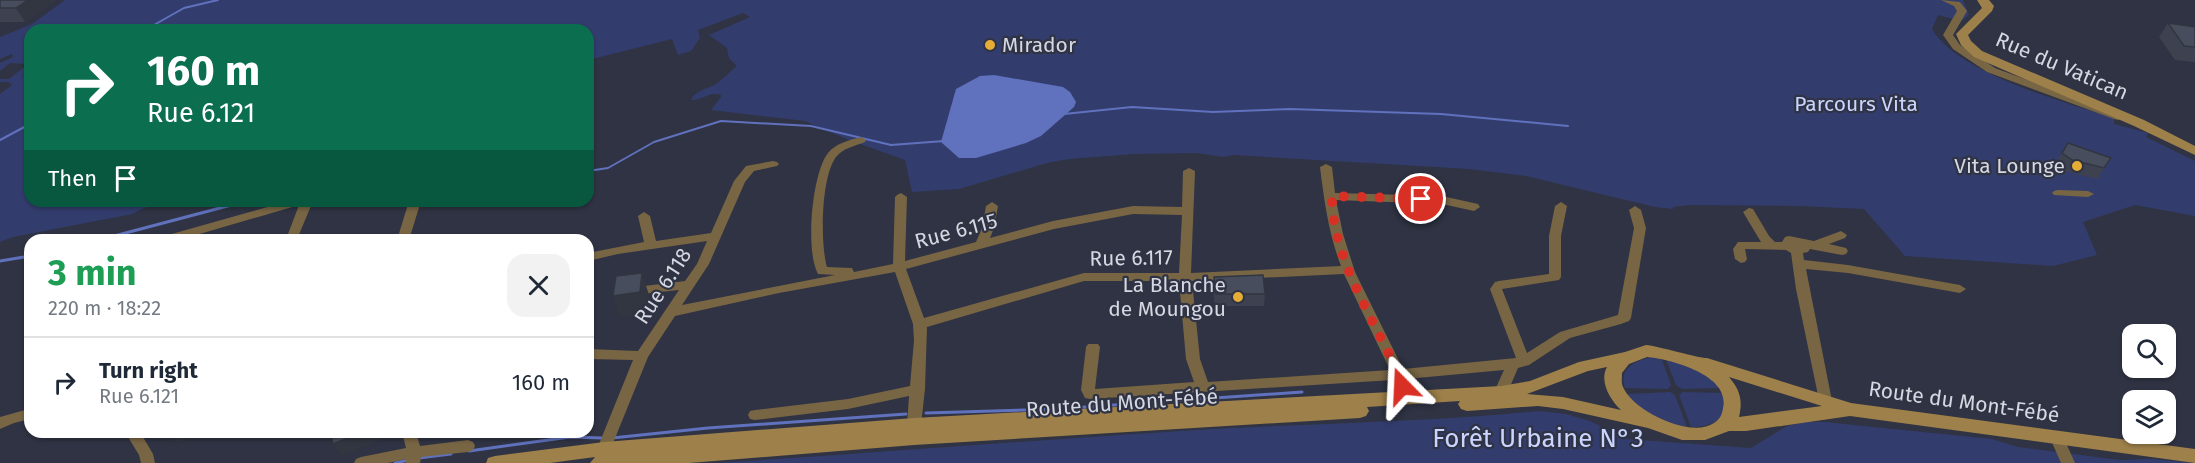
<!DOCTYPE html>
<meta charset="utf-8">
<style>
:root{--surface:#fff;--page:#f2f2f3;--text:#1f2937;--muted:#747a83;--line:#e0e1e3}
body{margin:0;font-family:"Fira Sans",sans-serif;background:var(--page);color:var(--text);height:100vh;display:flex;flex-direction:column;font-size:22px;white-space:nowrap}
*{box-sizing:border-box;margin:0}
p{font-size:20px;color:var(--muted)}
.icon{flex:none;width:33px;height:33px;fill:none;stroke:currentColor;stroke-width:2;stroke-linecap:round;stroke-linejoin:round}
.map{position:relative;flex:1;overflow:hidden}
.details{position:absolute;left:24px;top:234px;width:570px;height:204px;display:flex;flex-direction:column;background:var(--surface);border-radius:18px;box-shadow:0 2px 4px #0004}
.details>*{flex:none}
.banner{position:absolute;left:24px;top:24px;width:570px;height:183px;border-radius:18px;box-shadow:0 2px 4px #0004;background:#0b6e4f;color:#fff;overflow:hidden}
.fabs{position:absolute;left:2122px;top:324px;display:grid;gap:12px}
.fabs a{display:grid;place-items:center;width:54px;height:54px;border-radius:12px;background:var(--surface);box-shadow:0 2px 4px #0004;font-size:30px}
.pin{position:absolute;display:grid;place-items:center;width:51px;height:51px;color:#fff;margin:-26px;border:3px solid #fff;border-radius:50%;box-shadow:0 2px 6px #0007}
.me{position:absolute;width:66px;margin:-33px;rotate:339deg;stroke-linejoin:round;filter:drop-shadow(0 0 4px #0008)}
.turn{display:flex;align-items:center;gap:21px;height:126px;padding:0 24px;font-size:27px}
.turn .icon{width:78px;height:78px;stroke-width:2.5}
.turn b{display:block;font-size:42px;line-height:51px}
.then{display:flex;align-items:center;height:57px;padding:0 24px;background:#0003;gap:12px;font-size:22px}
.round{display:grid;place-items:center;flex:none;width:63px;height:63px;border-radius:18px;background:var(--page)}
.head{display:flex;align-items:center;justify-content:space-between;height:102px;padding:0 24px}
h1{font-size:36px;font-weight:700;line-height:45px;color:#1e9e55}
ul{padding:0;list-style:none}
li{display:flex;align-items:center;gap:18px;height:90px;padding:0 24px;border-top:2px solid var(--line)}
li div{flex:1}
li b{display:block;font-size:22px}
li em{font-style:normal}
.map>svg:first-child{display:block}
.green{fill:#333d6d}
.water{fill:#6071bd}
.lines{fill:none;stroke-linecap:round;stroke-linejoin:round}
.stream-far1{stroke:#6071bd;stroke-width:2}
.stream{stroke:#6071bd;stroke-width:3}
.street{fill:#786544;fill-rule:evenodd}
.secondary{fill:#9e804a;fill-rule:evenodd}
.wall{fill:#3e4250}
.shaded-wall{fill:#323641}
.building{fill:#484d5d;stroke:#323641;stroke-width:1.5}
.route{stroke:#d93025;stroke-width:10;stroke-dasharray:0 18}
.poi-dot{fill:#e5ad36;stroke:#2f3343;stroke-width:2}
.labels{text-anchor:middle;stroke-width:4.5;stroke-linejoin:round;paint-order:stroke}
.poi-label{font-size:21px;fill:#d5d8e2;stroke:#2f3343;text-anchor:end}
.street-label{font-size:21px;fill:#d5d8e2;stroke:#2f3343}
.park-label{font-size:21px;fill:#c9d5ff;stroke:#2f3343}
.near-park-label{font-size:26px;fill:#c9d5ff;stroke:#2f3343}
</style>
<div class="map">
<svg width="2195" height="463" viewBox="0 0 2195 463">
<rect width="100%" height="100%" fill="#2f3343"/>
<g class="green">
<path d="M65,0H1963L1969,15L1961,21L1938,15L1932,29C1958,74 2065,102 2114,118V124L2148,133L2146,137L2195,161V216L2135,205L2083,222L2097,255L2053,266L1905,256L1864,209L1799,206L1689,205L1673,207V209L1655,207L1526,176L1469,169L1234,155L1224,157L1196,153L1134,154L1069,159L1047,163L959,189L912,192L905,160L849,140L805,121L711,110L721,97V95C708,91 703,101 691,100C695,90 705,90 714,85C722,81 730,71 737,66L729,58L727,48L709,35L750,17L743,13L698,30L700,38L691,51L678,55L672,39L588,60V30H30V201H159L132,214L13,237L0,242V94L12,85L9,82H0V79H9L28,64L10,63L0,71V63L13,57L12,54L0,59V37L32,24Z"/>
<path d="M1653,357H1661L1671,385L1668,389L1625,388C1618,368 1636,360 1653,357Z"/>
<polygon points="1665,357 1699,368 1721,388 1682,389 1676,385"/>
<path d="M1670,392L1675,395L1687,427C1663,422 1642,413 1627,394Z"/>
<path d="M1683,392L1723,393C1724,398 1726,405 1725,409C1723,423 1703,427 1691,427L1679,395Z"/>
<path d="M1539,411L1566,414L1590,421L1626,439L1751,448L1787,426L1806,422H1824L1992,439L2018,447L2120,460L2152,459L2195,463H717C889,452 1061,438 1232,428C1335,423 1437,421 1539,411Z"/>
</g>
<polygon class="water" points="994,75 1063,87 1070,92 1076,102 1074,107 1041,136 1026,143 976,158 959,158 941,142 956,89 980,76"/>
<g class="lines">
<g class="stream-far1">
<polyline points="145,30 184,8 218,0"/>
<polyline points="1064,114 1132,107 1213,112 1290,109 1441,114 1568,126"/>
<polyline points="0,140 30,124"/>
<polyline points="588,171 608,168 654,142 721,121 811,126 891,145 944,141"/>
<polyline points="234,205 248,201"/>
</g>
<g class="stream">
<polyline points="99,240 239,203"/>
<polyline points="0,261 30,256"/>
<polyline points="926,413 1057,409 1302,392"/>
<polyline points="612,438 708,428 906,414"/>
<polyline points="469,451 570,437 603,438"/>
<polyline points="419,458 451,454"/>
<polyline points="395,463 409,460"/>
</g>
<g class="street">
<polygon points="1941,0 1960,2 1967,11 1953,35 1960,45 1995,68 2122,115 2123,117 2118,120 2114,119 1987,72 1953,49 1943,35 1957,11 1954,6"/>
<path d="M861,137L866,140L865,142C855,146 843,148 836,157C821,177 820,243 827,267L852,268L854,272L893,264L895,197L897,195L901,193L907,197L905,261L976,242L982,228L986,206L992,202L998,206L994,228L990,238L1053,221L1133,206L1182,207L1183,171L1189,168L1195,171L1191,273L1341,266C1329,235 1324,200 1320,167L1326,164L1332,167L1335,193L1442,196L1478,204L1480,207L1474,211L1442,204L1336,200L1343,234L1355,272L1403,369L1516,358L1490,289L1495,282L1499,281L1549,274V236L1555,206L1561,202L1567,206L1561,236V277L1559,280L1502,289L1527,353L1560,332L1618,315L1634,228L1629,210L1635,206L1641,210L1646,228L1631,318L1629,321L1621,324L1570,338L1529,365L1518,368L1506,396H1496L1494,392L1504,370L1406,379L1413,399L1411,403L1406,404L1401,403L1393,380L1090,399L1085,398L1081,390L1086,347L1088,344H1098L1100,347L1095,389L1194,382L1186,359L1179,281H1084L927,327L925,389L921,425L919,429L914,430L909,429L907,425L909,396L848,409L755,420L750,419L748,415L750,411L755,410L848,399L910,386L914,340L913,324L895,272L779,293L675,316L648,357L609,453L604,455L599,453L597,449L633,360L588,359V349L638,351L679,290L632,295L626,291L628,288L685,281L697,264L707,241L618,254L588,261V253L644,242L638,216L644,212L650,216L656,241L711,233L734,181L746,166L773,161L777,162L779,164L777,166L754,171L745,182L709,264L682,305L835,275L818,274C805,251 812,173 828,153C836,143 850,140 861,137ZM1133,214L1182,215L1179,273H1084L924,318L906,269L1054,229ZM1344,274L1390,370L1208,382L1200,359L1192,281Z"/>
<polygon points="2058,190 2088,191 2094,194 2088,197 2054,195 2052,193 2054,191"/>
<polygon points="289,201 313,201 298,237 294,238 288,234 299,205 179,240 159,240 161,237"/>
<polygon points="409,201 421,201 409,240 397,240"/>
<polygon points="1749,208 1753,209 1769,236 1775,242 1782,242 1785,237 1789,236 1814,241 1841,231 1847,235 1845,238 1829,244 1846,248 1848,251 1846,254 1842,255 1810,249 1808,252 1803,253 1804,260 1848,265 1960,285 1966,289 1960,293 1848,273 1806,269 1832,401 1830,405 1825,406 1820,405 1796,289 1791,253 1786,250 1745,249 1747,259 1745,262 1741,263 1735,259 1733,249 1738,242 1761,242 1743,212"/>
<polygon points="25,410 30,411 30,419 14,423 0,429 0,417"/>
<polygon points="125,432 140,432 153,454 155,463 141,463 139,455"/>
<polygon points="402,432 416,432 420,446 468,440 473,442 475,446 473,450 468,452 421,457 420,463 406,463 406,459 388,463 354,463 356,459 361,457 406,448"/>
<polygon points="2057,432 2062,434 2075,463 2061,463 2050,438 2052,434"/>
</g>
<g class="secondary">
<polygon points="1977,0 1989,0 1994,6 1992,11 1968,35 1971,41 1982,51 2144,120 2195,146 2195,155 2134,126 1974,57 1961,45 1956,34 1982,8"/>
<path d="M1646,345C1658,346 1702,359 1707,358L1851,403L2195,449V463L1850,416L1746,431H1729L1705,440H1682L1648,428L1563,409L1538,406L1467,411L1461,409L1458,404L1460,401L1367,407L1369,411L1366,416L1360,418L914,445L689,463H590L595,457L550,463H486L488,458L495,456L604,442L914,418L1501,386L1530,381L1579,362L1625,352ZM1647,357C1670,359 1731,375 1723,408C1722,415 1720,419 1714,423C1691,439 1633,411 1623,387C1621,383 1622,377 1622,373L1629,364ZM1607,367C1599,381 1610,400 1621,410L1563,397L1527,394L1588,371ZM1729,377L1822,406L1739,417C1743,400 1740,390 1729,377Z"/>
</g>
</g>
<g class="wall">
<polygon points="0,0 55,0 25,22 0,22"/>
<polygon points="2168,23 2195,27 2195,62 2175,60 2159,37"/>
<polygon points="2068,143 2111,158 2097,179 2065,171 2055,164"/>
<polygon points="1214,277 1265,294 1264,306 1215,306 1213,289"/>
</g>
<g class="shaded-wall">
<polygon points="28,0 55,0 25,22 16,8"/>
<polygon points="642,273 649,295 647,314 620,317 613,296"/>
<polygon points="177,432 202,432 177,443 171,435"/>
<polygon points="363,432 393,432 394,434 341,456 333,444"/>
</g>
<g class="building">
<polygon points="0,0 28,0 16,8 0,8"/>
<polygon points="2168,23 2195,27 2195,47 2184,46"/>
<polygon points="2068,143 2111,158 2104,168 2072,160 2062,153"/>
<polygon points="642,273 640,292 613,296 616,276"/>
<polygon points="1263,275 1265,294 1216,294 1214,277"/>
<polygon points="331,432 363,432 333,444"/>
</g>
<g class="lines">
<path class="route" d="M1402,386L1399,374C1374,322 1331,254 1332,196L1421,199"/>
</g>
<g class="poi-dot">
<circle cx="990" cy="45" r="6"/>
<circle cx="2077" cy="166" r="6"/>
<circle cx="1238" cy="297" r="6"/>
</g>
<g class="labels">
<g class="poi-label">
<text x="1002" y="52" text-anchor="start">Mirador</text>
<text x="2065" y="173">Vita Lounge</text>
<text x="1226" y="292">La Blanche<tspan x="1226" dy="24">de Moungou</tspan></text>
</g>
<g class="street-label">
<text transform="translate(2062 66) rotate(23)" y="7">Rue du Vatican</text>
<text transform="translate(956 231) rotate(-15)" y="7">Rue 6.115</text>
<text transform="translate(1131 258) rotate(-1)" y="7">Rue 6.117</text>
<text transform="translate(663 286) rotate(-57)" y="7">Rue 6.118</text>
<text transform="translate(1964 402) rotate(8)" y="7">Route du Mont-Fébé</text>
<text transform="translate(1122 403) rotate(-4)" y="7">Route du Mont-Fébé</text>
</g>
<g class="park-label">
<text x="1856" y="111">Parcours Vita</text>
</g>
<g class="near-park-label">
<text x="1538" y="447">Forêt Urbaine N°3</text>
</g>
</g>
</svg>
<div class="fabs">
<a><svg class="icon" aria-label="search" viewBox="0 0 24 24"><circle cx="10" cy="10" r="6"/><path d="M15 15l6 6"/></svg></a>
<a><svg class="icon" aria-label="layers" viewBox="0 0 24 24"><path d="M12 4l9 5-9 5-9-5zM3 14l9 5 9-5"/></svg></a>
</div>
<div class="pin" style="left:1421px;top:199px;background:#d93025"><svg class="icon" aria-label="arrive" viewBox="0 0 24 24"><path d="M6 21V4h12l-3 4 3 4H6"/></svg></div>
<svg class="me" style="left:1402px;top:386px" viewBox="-20 -20 40 40"><path d="M0-17L14 15 0 8-14 15z" fill="#d93025" stroke="#fff" stroke-width="4"/></svg>
<div class="banner">
<div class="turn"><svg class="icon" aria-label="right" viewBox="0 0 24 24"><path d="M7 20v-9h11M14 6l5 5-5 5"/></svg><div><b>160 m</b>Rue 6.121</div></div>
<div class="then">Then<svg class="icon" aria-label="arrive" viewBox="0 0 24 24"><path d="M6 21V4h12l-3 4 3 4H6"/></svg></div>
</div>
<section class="details">
<div class="head"><div><h1>3 min</h1><p>220 m · 18:22</p></div><a class="round"><svg class="icon" aria-label="close" viewBox="0 0 24 24"><path d="M6 6l12 12M18 6L6 18"/></svg></a></div>
<ul>
<li><svg class="icon" aria-label="right" viewBox="0 0 24 24"><path d="M7 20v-9h11M14 6l5 5-5 5"/></svg><div><b>Turn right</b><p>Rue 6.121</p></div><em>160 m</em></li>
</ul>
</section>
</div>
